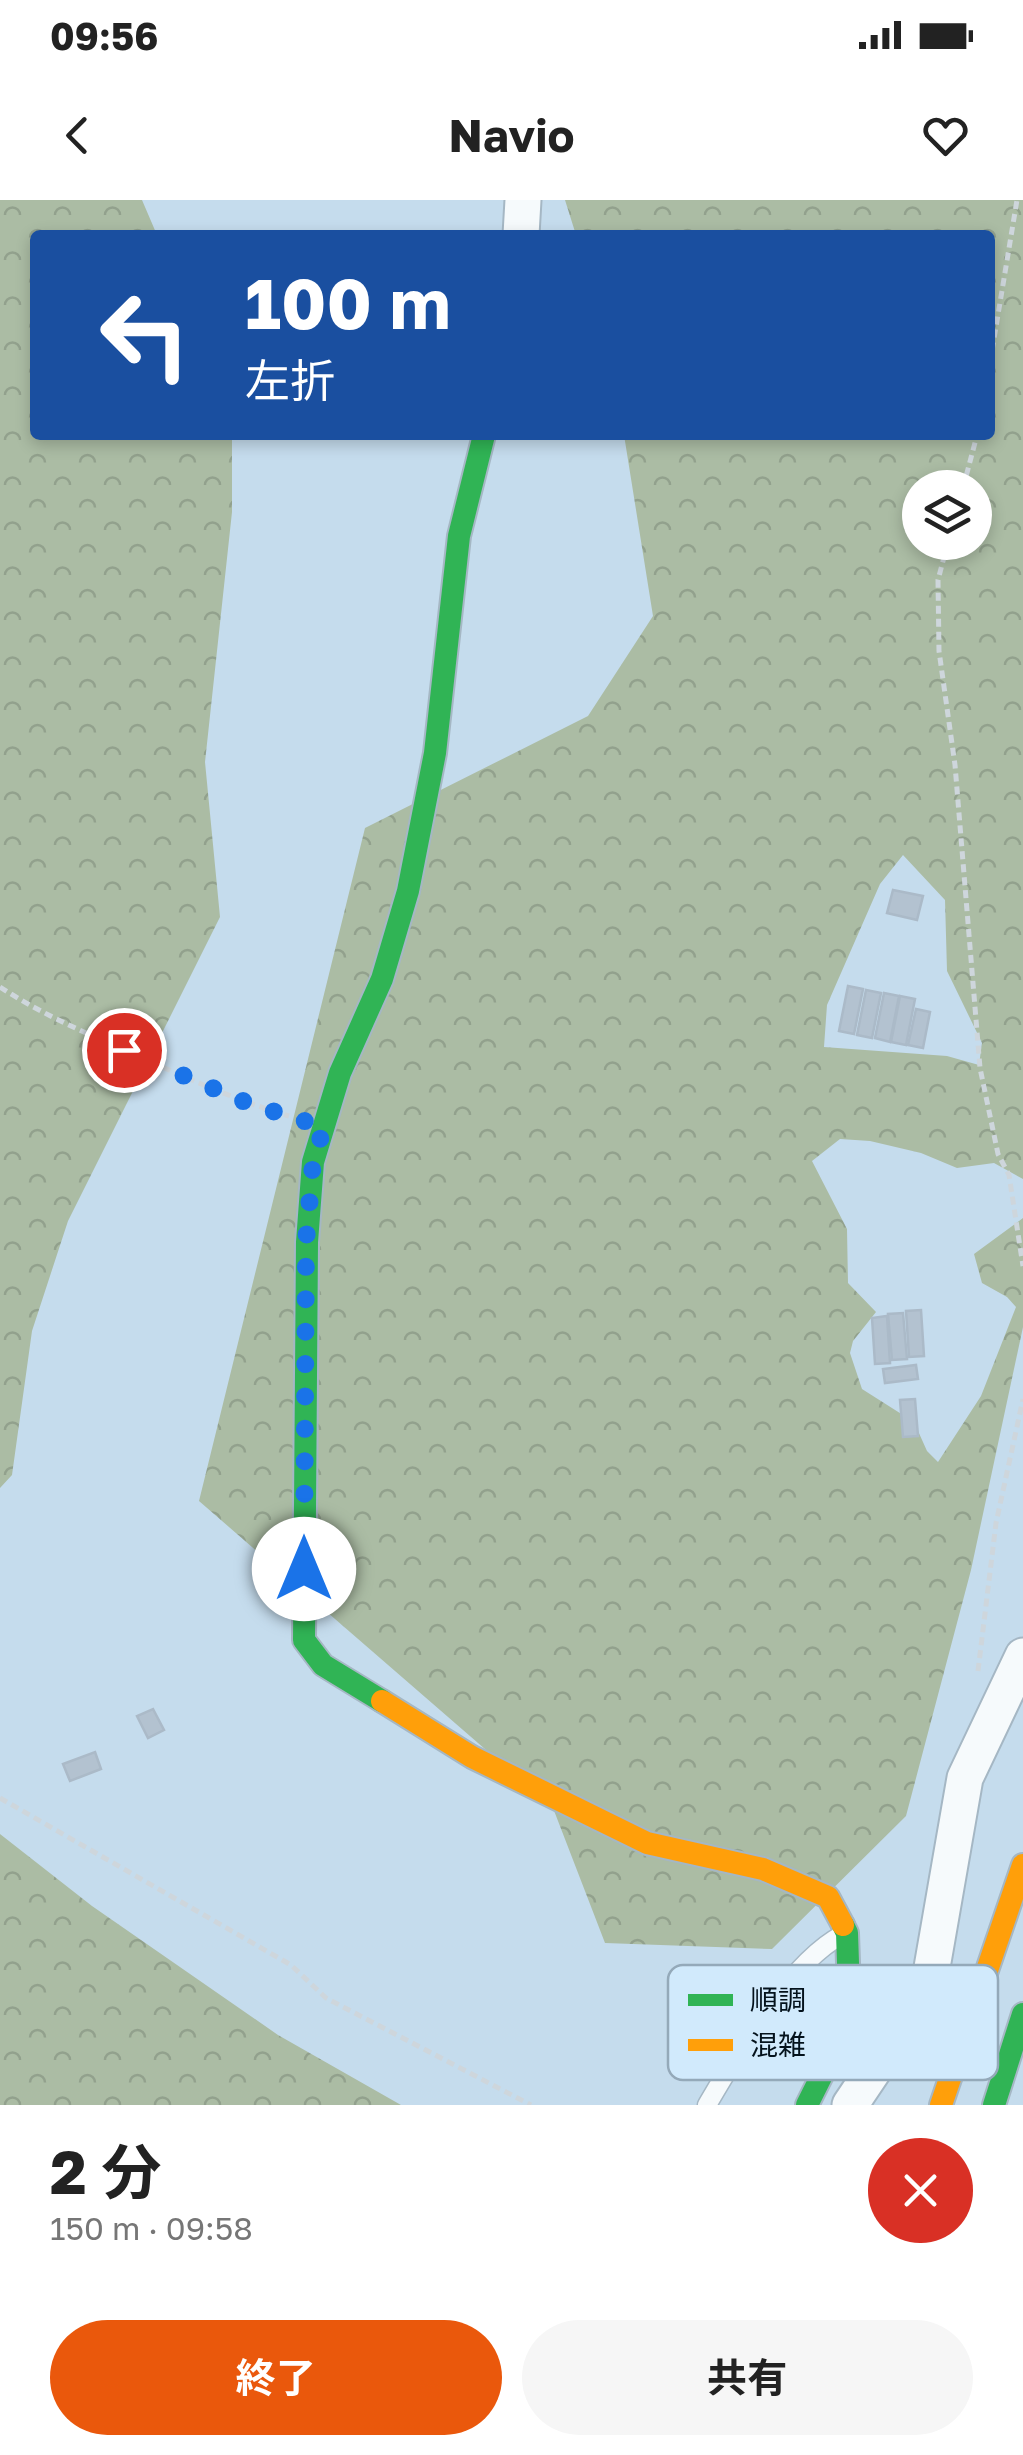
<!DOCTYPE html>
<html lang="ja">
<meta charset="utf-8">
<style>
:root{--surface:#fff;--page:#f6f6f6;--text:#222;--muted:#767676;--accent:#ea580c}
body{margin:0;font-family:"Golos Text","Noto Sans JP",sans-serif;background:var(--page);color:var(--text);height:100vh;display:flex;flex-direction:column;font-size:38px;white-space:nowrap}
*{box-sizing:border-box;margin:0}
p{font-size:32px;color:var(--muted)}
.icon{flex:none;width:55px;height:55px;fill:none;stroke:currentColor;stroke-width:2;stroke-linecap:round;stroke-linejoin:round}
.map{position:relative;height:1905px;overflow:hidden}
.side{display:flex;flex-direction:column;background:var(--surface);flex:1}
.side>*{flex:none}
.top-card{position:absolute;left:30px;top:30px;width:965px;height:210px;border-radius:10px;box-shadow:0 5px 15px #0003;background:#1a4fa0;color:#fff;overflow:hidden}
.fabs{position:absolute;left:902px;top:270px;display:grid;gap:20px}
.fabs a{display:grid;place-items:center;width:90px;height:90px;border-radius:50%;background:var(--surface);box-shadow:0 5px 15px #0003;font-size:50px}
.pin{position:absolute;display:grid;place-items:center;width:85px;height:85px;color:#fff;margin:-42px;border:5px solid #fff;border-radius:50%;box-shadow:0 2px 10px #0007}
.me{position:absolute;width:110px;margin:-55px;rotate:0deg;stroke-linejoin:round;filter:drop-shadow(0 0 8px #0008)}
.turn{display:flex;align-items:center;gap:35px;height:210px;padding:0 50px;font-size:45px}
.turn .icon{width:130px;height:130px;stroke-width:2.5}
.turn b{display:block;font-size:70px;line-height:85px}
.round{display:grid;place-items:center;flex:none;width:105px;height:105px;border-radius:52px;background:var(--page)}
.head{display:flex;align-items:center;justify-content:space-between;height:170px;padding:0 50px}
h1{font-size:60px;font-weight:700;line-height:75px}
.cta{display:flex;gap:20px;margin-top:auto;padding:20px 50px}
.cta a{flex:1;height:115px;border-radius:60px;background:var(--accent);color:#fff;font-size:40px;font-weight:700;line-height:115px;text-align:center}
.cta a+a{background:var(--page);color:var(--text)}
.status{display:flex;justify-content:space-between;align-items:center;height:70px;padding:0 50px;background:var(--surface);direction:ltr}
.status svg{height:28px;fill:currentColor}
header{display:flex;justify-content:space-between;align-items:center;height:130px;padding:0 50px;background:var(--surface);font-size:45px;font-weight:700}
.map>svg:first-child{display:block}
.forest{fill:url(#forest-crowns);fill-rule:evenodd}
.building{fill:#b3c2d0;stroke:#abbac8;stroke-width:2.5}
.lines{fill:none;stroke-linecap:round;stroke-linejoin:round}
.lane-casing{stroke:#a5b7c4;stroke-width:21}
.street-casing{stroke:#a5b7c4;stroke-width:39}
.fast-casing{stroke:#a5b7c4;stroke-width:26}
.slow-casing{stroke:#a5b7c4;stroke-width:26}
.path{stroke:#ced6dc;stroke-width:5;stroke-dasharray:8 5;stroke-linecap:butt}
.lane{stroke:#f6fafc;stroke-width:18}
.street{stroke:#f6fafc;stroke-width:35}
.fast{stroke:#30b455;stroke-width:22}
.slow{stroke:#ff9f0a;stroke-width:22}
.route{stroke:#1a73e8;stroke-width:18;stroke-dasharray:0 32.4}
.key{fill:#d1eafc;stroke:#94a9b9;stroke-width:2.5}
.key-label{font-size:28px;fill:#04121c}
</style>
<div class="status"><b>09:56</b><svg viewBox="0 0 49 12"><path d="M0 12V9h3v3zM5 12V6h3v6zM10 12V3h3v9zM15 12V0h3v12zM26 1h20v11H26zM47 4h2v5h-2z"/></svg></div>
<header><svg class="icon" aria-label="back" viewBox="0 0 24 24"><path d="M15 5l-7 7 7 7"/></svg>Navio<svg class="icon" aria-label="heart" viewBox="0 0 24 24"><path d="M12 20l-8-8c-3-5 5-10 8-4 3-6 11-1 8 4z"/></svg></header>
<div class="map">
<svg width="1023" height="1905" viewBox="0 0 1023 1905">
<defs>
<pattern id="forest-crowns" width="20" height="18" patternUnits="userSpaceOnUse" patternTransform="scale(2.5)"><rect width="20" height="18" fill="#abbca4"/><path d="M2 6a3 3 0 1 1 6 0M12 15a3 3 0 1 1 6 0" fill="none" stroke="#92a18d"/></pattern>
</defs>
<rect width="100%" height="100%" fill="#c5dced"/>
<g class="forest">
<polygon points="0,0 142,0 157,35 35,35 35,235 232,235 232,312 205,562 220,717 68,1021 32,1131 12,1275 0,1288"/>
<path d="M565,0H1023V979L994,963L957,968L921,953L870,941L840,939L812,961L847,1029L848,1083L876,1112L853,1141L850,1153L862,1189L914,1222L927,1251L938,1262L981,1196L1016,1107L1007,1097L982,1083L974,1054L1023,1018V1127L971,1370L906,1616L772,1749L605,1743L553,1608L199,1301L365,628L588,516L653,416L624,235H990V35H576ZM920,288H975V342H920ZM903,655L945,700L947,771L982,843L979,865L947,856L824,847L827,805L880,684Z"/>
<polygon points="0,1634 92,1706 278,1835 401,1905 0,1905"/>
</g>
<g class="building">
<polygon points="893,690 923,696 917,720 887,713"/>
<polygon points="848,786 863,789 854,834 839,831"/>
<polygon points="866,790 881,793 872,838 857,835"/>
<polygon points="884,793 899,796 890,842 875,838"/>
<polygon points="900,796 915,799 906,845 891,842"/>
<polygon points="916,809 930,812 923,848 908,845"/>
<polygon points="921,1110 924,1156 909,1157 906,1111"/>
<polygon points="903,1113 907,1159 892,1160 888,1114"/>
<polygon points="887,1116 890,1163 875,1164 872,1118"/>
<polygon points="916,1165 918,1179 885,1183 883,1169"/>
<polygon points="915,1199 918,1236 903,1237 900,1200"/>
<polygon points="153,1509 164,1530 148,1538 137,1516"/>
<polygon points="95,1552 101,1569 70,1581 63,1564"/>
</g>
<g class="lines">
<defs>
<path id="lane" d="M707,1905C737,1854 790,1762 842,1735"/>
<g id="street">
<polyline points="521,35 523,0"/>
<polyline points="850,1905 916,1807 930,1779 965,1578 1023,1456"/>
</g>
<g id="fast">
<polyline points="382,1501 323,1465 304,1440 307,1042 313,962 340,873 382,779 408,691 435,553 459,336 484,235"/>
<polyline points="807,1905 844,1831 849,1793 847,1733 843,1725"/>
<polyline points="994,1905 1023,1814"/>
</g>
<g id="slow">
<polyline points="382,1501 472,1557 647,1643 763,1669 828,1697 843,1725"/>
<polyline points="941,1905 1023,1665"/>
</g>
</defs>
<use href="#lane" class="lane-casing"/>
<use href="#street" class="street-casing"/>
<use href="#fast" class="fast-casing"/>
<use href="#slow" class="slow-casing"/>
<g class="path">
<polyline points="990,163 1017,0"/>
<polyline points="963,288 977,235"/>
<polyline points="948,342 938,380 939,451 955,565 980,868 998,954 1009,975 1023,1066"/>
<path d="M0,787C41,814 86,833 131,853C182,876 235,900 289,916"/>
<polyline points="978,1471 996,1323 1023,1199"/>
<polyline points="0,1598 291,1765 326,1798 531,1905"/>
</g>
<use href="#lane" class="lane"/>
<use href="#street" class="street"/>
<use href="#fast" class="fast"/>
<use href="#slow" class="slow"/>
</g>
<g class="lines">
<polyline class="route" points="124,850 250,904 324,927 313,962 306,1042 304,1369"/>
</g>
<rect x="668" y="1765" width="330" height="115" rx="15" class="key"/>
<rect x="688" y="1794" width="45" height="12" fill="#30b455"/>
<rect x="688" y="1839" width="45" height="12" fill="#ff9f0a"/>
<g class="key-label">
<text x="750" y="1810">順調</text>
<text x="750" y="1855">混雑</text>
</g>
</svg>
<div class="fabs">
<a><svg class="icon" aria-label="layers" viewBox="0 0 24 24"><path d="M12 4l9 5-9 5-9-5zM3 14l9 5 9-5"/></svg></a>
</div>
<div class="pin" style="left:124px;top:850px;background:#d93025"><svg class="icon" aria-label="arrive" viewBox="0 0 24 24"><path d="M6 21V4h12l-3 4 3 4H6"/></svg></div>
<svg class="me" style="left:304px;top:1369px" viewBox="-20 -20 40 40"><circle r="19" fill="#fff"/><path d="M0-13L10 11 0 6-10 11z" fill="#1a73e8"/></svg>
<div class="top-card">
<div class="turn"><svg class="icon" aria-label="left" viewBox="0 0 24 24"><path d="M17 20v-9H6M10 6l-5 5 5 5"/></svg><div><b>100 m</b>左折</div></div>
</div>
</div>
<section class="side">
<div class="head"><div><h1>2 分</h1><p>150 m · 09:58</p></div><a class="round" style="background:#d93025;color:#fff"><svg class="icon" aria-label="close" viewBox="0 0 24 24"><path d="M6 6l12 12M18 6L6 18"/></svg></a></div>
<div class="cta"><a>終了</a><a>共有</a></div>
</section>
